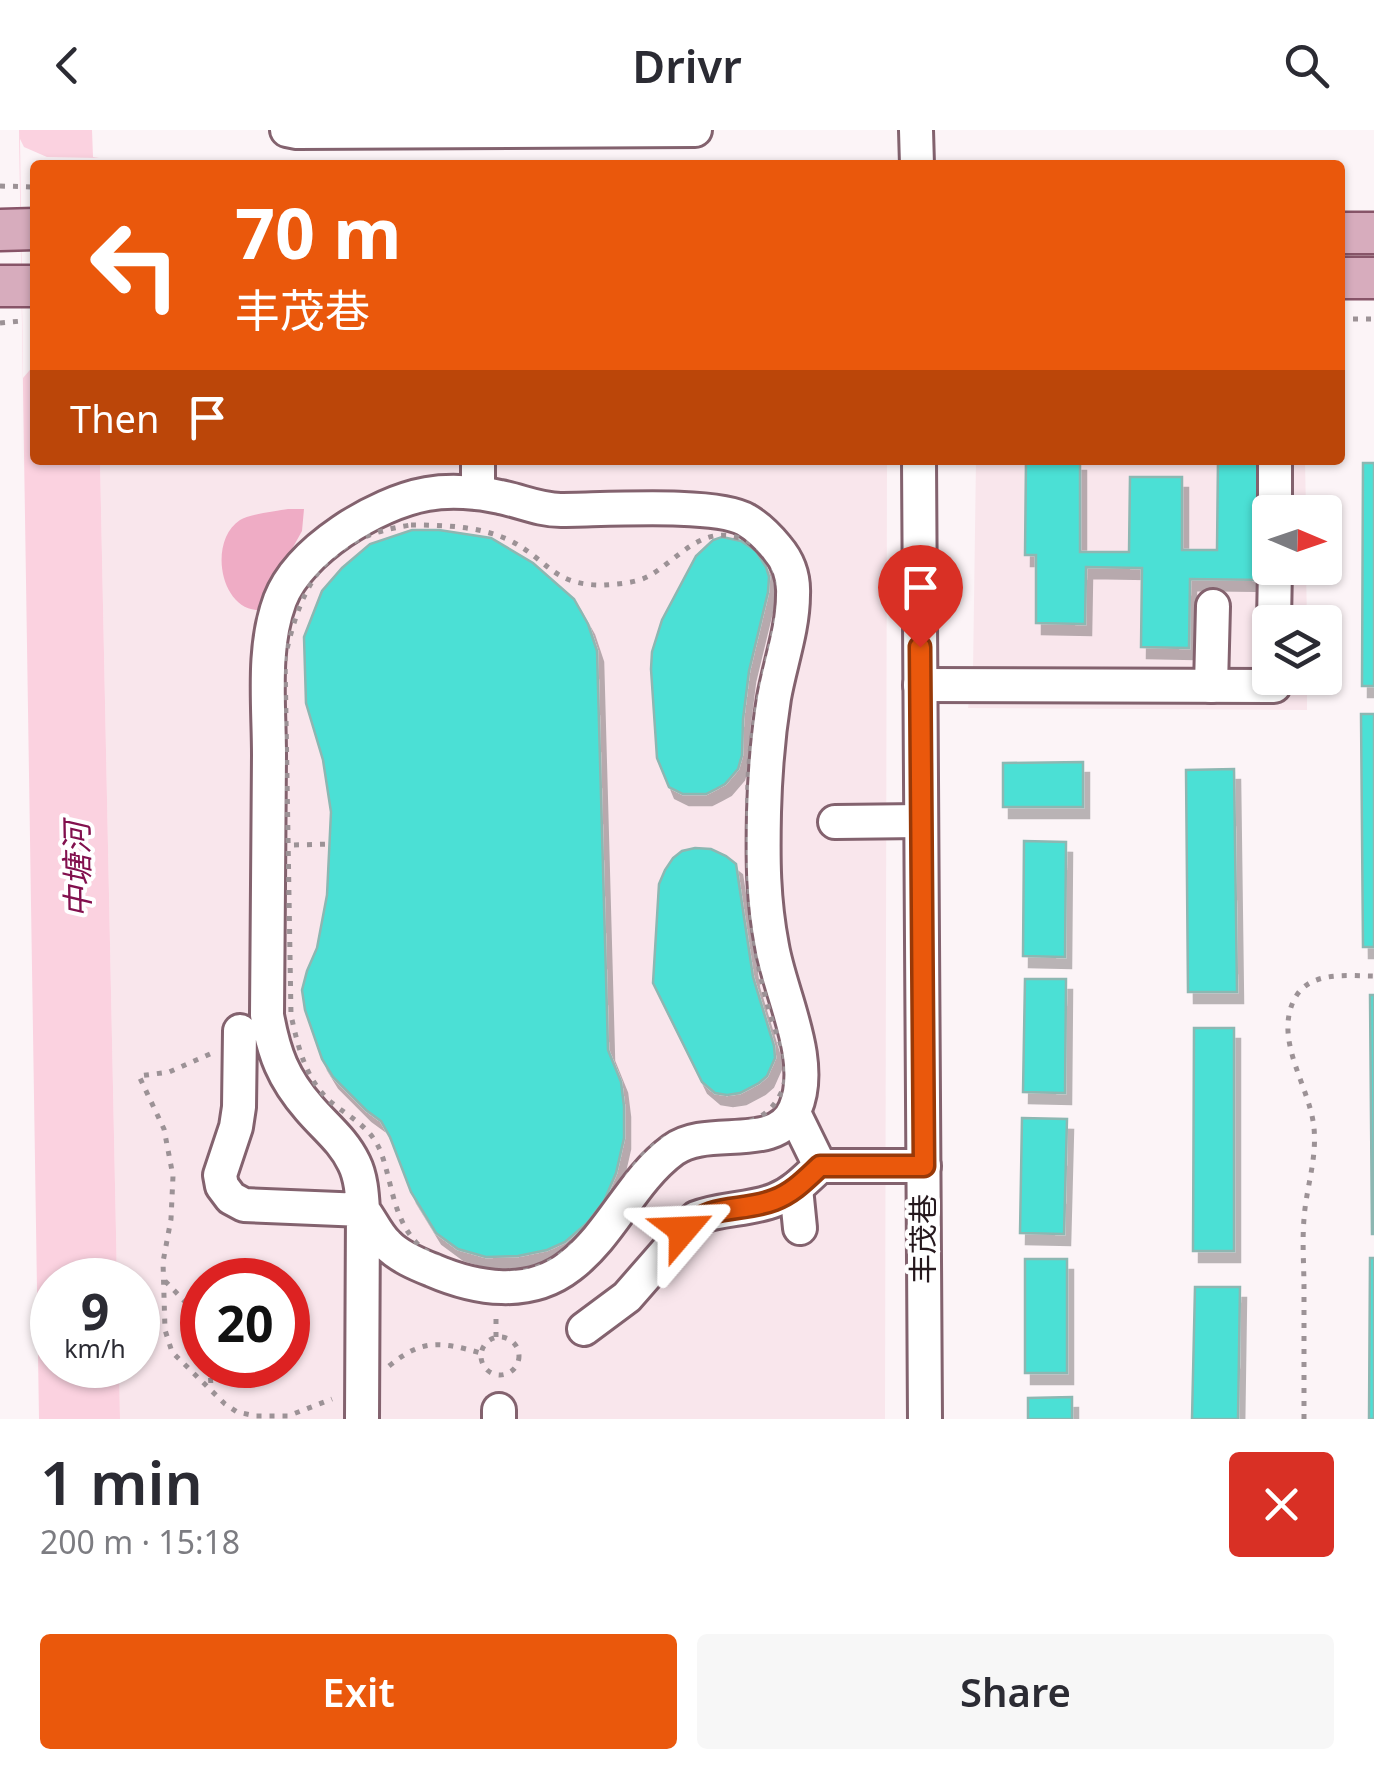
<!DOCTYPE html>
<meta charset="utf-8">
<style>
:root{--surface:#fff;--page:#f7f7f7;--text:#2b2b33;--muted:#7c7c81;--accent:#ea580c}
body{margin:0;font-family:"Noto Sans","Noto Sans SC",sans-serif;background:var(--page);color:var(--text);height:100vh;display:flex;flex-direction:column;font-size:38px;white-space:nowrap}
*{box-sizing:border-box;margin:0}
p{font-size:32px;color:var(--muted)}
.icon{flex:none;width:55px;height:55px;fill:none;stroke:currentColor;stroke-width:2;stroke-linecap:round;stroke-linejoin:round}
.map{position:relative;height:1289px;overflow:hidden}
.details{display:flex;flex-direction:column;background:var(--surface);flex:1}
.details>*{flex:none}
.hud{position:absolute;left:30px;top:30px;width:1315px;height:305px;border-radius:10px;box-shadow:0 2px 8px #0004;background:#ea580c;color:#fff;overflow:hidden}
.needle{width:65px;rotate:92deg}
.tools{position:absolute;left:1252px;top:365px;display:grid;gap:20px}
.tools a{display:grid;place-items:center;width:90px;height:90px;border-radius:10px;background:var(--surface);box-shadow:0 2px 8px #0004;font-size:50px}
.speed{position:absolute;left:30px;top:1128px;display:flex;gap:20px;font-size:50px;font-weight:700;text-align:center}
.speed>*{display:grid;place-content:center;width:130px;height:130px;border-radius:50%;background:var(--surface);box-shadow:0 2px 8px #0004;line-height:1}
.speed small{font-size:25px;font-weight:400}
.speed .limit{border:15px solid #d22;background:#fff;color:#111}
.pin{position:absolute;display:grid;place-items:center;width:85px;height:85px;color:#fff;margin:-102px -42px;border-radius:50% 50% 50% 0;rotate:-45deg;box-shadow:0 0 10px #0007}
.pin .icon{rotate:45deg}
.me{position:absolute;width:110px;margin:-55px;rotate:64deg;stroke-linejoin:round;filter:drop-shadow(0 0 8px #0008)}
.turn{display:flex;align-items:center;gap:35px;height:210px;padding:0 40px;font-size:45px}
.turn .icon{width:130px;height:130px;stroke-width:2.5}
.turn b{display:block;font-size:70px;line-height:85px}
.then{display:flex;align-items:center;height:95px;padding:0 40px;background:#0003;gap:20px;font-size:38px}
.round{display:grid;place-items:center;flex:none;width:105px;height:105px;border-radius:10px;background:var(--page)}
.head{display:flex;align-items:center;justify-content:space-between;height:170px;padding:0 40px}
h1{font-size:60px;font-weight:600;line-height:75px}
.primary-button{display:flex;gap:20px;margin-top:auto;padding:20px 40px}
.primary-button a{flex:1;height:115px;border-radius:10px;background:var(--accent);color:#fff;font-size:40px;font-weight:600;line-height:115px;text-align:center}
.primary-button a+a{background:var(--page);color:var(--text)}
header{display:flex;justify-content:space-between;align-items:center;height:130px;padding:0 40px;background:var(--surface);font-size:45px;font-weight:600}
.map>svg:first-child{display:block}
.built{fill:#f9e6ec;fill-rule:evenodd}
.green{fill:#efacc5}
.water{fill:#fbd2e0}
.pier{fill:#fcf4f7}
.building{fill:#4ce0d5;stroke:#8db7b2;stroke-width:2.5;filter:url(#shadow)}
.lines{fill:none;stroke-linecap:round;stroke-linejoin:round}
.minor-casing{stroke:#83626e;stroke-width:38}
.major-casing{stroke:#875468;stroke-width:45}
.path{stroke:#9c9296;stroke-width:5;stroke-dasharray:5 8;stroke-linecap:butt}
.minor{stroke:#fff;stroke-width:32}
.major{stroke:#d7acbd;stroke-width:40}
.route-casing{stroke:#983908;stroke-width:25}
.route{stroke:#ea580c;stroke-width:18}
.labels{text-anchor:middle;stroke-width:8;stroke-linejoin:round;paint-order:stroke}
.street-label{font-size:30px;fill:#25181d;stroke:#fff}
.water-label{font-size:32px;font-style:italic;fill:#82104e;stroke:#fff}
</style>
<header><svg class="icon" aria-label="back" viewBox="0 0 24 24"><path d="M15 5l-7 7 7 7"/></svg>Drivr<svg class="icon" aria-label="search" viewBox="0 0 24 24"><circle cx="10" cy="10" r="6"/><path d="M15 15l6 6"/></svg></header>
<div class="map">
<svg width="1374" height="1289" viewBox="0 0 1374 1289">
<defs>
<filter id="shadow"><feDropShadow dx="6" dy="11" stdDeviation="0" flood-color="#0004"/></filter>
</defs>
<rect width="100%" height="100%" fill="#fcf4f7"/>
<g class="built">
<path d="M100,330H887L885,1289H120L119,1235H138V1150H117ZM202,1150H288V1235H202Z"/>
<polygon points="976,330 1305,330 1306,382 1270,382 1270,438 1306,438 1307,492 1270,492 1270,548 1307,548 1307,580 968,578 973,542"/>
</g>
<path class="green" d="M288,379H304L302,401L258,480C220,479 208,411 240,390C249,384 277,381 288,379Z"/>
<polygon class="water" points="19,0 92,0 93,27 99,28 99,35 35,35 35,330 100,330 117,1150 52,1150 52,1235 119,1235 120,1289 39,1289"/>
<polygon class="pier" points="20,9 24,17 47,27 99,28 99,35 35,35 35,234 23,248"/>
<g class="building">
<polygon points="1026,330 1080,330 1080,422 1129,422 1130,347 1182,347 1182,420 1217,420 1218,330 1269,330 1268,450 1190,449 1189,518 1141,517 1142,438 1086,437 1085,494 1036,493 1036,425 1025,425"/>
<polygon points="1363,333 1374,333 1374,556 1362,556"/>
<polygon points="412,400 439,400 491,408 533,433 574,469 588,494 597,521 608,920 621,952 624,976 624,1008 616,1043 604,1071 587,1093 565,1112 547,1120 518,1126 486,1127 458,1119 436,1103 411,1062 390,1007 381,991 366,980 333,947 322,929 305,880 302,860 307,841 317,818 327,765 331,682 323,630 306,573 304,507 322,461 342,438 370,414"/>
<polygon points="722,407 741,411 756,421 766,437 769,447 768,462 749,541 743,589 742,625 738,639 725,654 716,659 706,664 683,664 669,657 657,628 651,539 652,522 662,490 696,426 713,410"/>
<polygon points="1361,584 1374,584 1374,817 1363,817"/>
<polygon points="1083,632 1083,677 1003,677 1003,633"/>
<polygon points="1234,639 1237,862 1188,862 1186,640"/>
<polygon points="1024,711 1066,712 1065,827 1023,826"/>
<polygon points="695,718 711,719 726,726 736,734 753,847 774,916 775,928 767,946 759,953 740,963 727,965 715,963 702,952 653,853 659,754 665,740 673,728 682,721"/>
<polygon points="1025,849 1066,849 1065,963 1023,962"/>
<polygon points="1370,865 1374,865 1374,1104 1372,1104"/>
<polygon points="1194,898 1234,898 1234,1121 1193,1121"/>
<polygon points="1022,988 1067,989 1064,1104 1020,1103"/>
<polygon points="1370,1128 1374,1128 1374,1289 1369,1289"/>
<rect x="1025" y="1129" width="42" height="114"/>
<polygon points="1195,1157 1240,1157 1238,1289 1192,1289"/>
<polygon points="1072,1267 1072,1289 1028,1289 1028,1268"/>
</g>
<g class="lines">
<defs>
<g id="minor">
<polyline points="287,0 297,2 695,0"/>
<polyline points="916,0 917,35"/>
<polyline points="919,330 925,1289"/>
<polyline points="478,363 478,330"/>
<polyline points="1275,382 1275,330"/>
<polyline points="1274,492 1275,438"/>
<polyline points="920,555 1274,556 1274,548"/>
<polyline points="1211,556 1213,476"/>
<polyline points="835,692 921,691"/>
<path d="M240,901L239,977L236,997L220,1045L222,1056L231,1068L244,1075L363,1080C371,1090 377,1105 387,1114C398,1126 417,1134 432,1140C476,1159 529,1168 570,1136C612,1104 631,1051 673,1020C708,994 776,1024 795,979C816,931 780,864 772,816C763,769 763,729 764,682C765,643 768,606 774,568C780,534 793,499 793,465C794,447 789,432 777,418C768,407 758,397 746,390C717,372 600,380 561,380C539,380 521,371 500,367C478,362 450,360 427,364C376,373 299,420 280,470C262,518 269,575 269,625C268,712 268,799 267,885C274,924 283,948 309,978C325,997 343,1010 354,1033C361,1047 362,1064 363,1080L362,1289"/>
<polyline points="820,1036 924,1036"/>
<polyline points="796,1058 800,1098"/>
<path d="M584,1199L627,1167L696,1088C721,1078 750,1080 775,1070C793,1063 806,1049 820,1036L794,983"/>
<polyline points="499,1280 499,1289"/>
</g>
<g id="major">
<polyline points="0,100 35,99"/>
<polyline points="1340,103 1374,103"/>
<polyline points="1340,148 1374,148"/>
<polyline points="0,156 35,156"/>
</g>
</defs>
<use href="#minor" class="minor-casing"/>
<use href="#major" class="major-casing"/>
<g class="path">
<polyline points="0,56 35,57"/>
<polyline points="1340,189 1374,189"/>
<polyline points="0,193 22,191"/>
<path d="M411,395C444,395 479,396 509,410C548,429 552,456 604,455C618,454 636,453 649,446C677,430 700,397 736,407C766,415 780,441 780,471C769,525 753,579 749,635C747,655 748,675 748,695C748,728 748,761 752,794C756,826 762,859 772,890C776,904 784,919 785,933C786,943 785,955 781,963C758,1012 700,986 660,1011C637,1025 627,1048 613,1069C606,1080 597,1089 589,1099C549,1144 501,1156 446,1131C435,1126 423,1121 415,1111C392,1085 392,1050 380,1020C370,997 351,988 332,973C306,951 298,917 291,885L285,528C302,450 327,407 411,395Z"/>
<polyline points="294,715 331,714"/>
<polyline points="210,924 169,942 139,946 164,999 173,1046 171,1089 163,1132 165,1200 172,1222 225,1274 237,1282 256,1286 288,1286 332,1269"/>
<polyline points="165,1151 198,1185 202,1193"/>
<polyline points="496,1207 496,1185"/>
<circle cx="500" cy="1226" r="19"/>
<polyline points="210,1235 211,1259"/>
<path d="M389,1236C423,1208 441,1212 481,1223"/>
<path d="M1304,1289C1304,1245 1304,1202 1304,1158C1304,1136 1302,1112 1304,1089C1306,1058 1317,1030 1314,998C1310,957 1275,913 1293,872C1307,840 1345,846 1374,846"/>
</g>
<use href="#minor" class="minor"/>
<use href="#major" class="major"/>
</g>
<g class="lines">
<defs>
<path id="route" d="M683,1100C713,1072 740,1083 774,1070C793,1063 806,1049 820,1036H924L920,517"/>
</defs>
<use href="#route" class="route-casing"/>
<use href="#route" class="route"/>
</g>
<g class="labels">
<g class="street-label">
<text transform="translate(924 1109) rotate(-90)" y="10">丰茂巷</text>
</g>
<g class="water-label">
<text transform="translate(78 740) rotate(-91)" y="11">中塘河</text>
</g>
</g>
</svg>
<div class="tools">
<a><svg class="needle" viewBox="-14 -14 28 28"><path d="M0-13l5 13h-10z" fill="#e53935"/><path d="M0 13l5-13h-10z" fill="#7c7c81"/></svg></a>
<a><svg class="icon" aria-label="layers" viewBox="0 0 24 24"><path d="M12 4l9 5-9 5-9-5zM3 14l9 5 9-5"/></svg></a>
</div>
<div class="speed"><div>9<small>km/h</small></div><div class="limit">20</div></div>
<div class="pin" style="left:920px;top:517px;background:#d93025"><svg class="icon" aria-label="arrive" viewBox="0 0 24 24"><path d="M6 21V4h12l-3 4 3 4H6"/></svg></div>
<svg class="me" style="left:683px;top:1100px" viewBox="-20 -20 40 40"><path d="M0-17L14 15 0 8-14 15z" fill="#ea580c" stroke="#fff" stroke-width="4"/></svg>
<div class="hud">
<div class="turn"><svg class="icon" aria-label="left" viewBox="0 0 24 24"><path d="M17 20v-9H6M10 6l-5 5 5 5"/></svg><div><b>70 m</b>丰茂巷</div></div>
<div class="then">Then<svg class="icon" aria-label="arrive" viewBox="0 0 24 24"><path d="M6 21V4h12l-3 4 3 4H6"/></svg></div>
</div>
</div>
<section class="details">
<div class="head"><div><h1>1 min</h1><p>200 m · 15:18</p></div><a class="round" style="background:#d93025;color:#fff"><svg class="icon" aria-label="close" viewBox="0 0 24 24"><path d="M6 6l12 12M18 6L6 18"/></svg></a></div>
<div class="primary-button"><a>Exit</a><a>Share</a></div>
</section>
